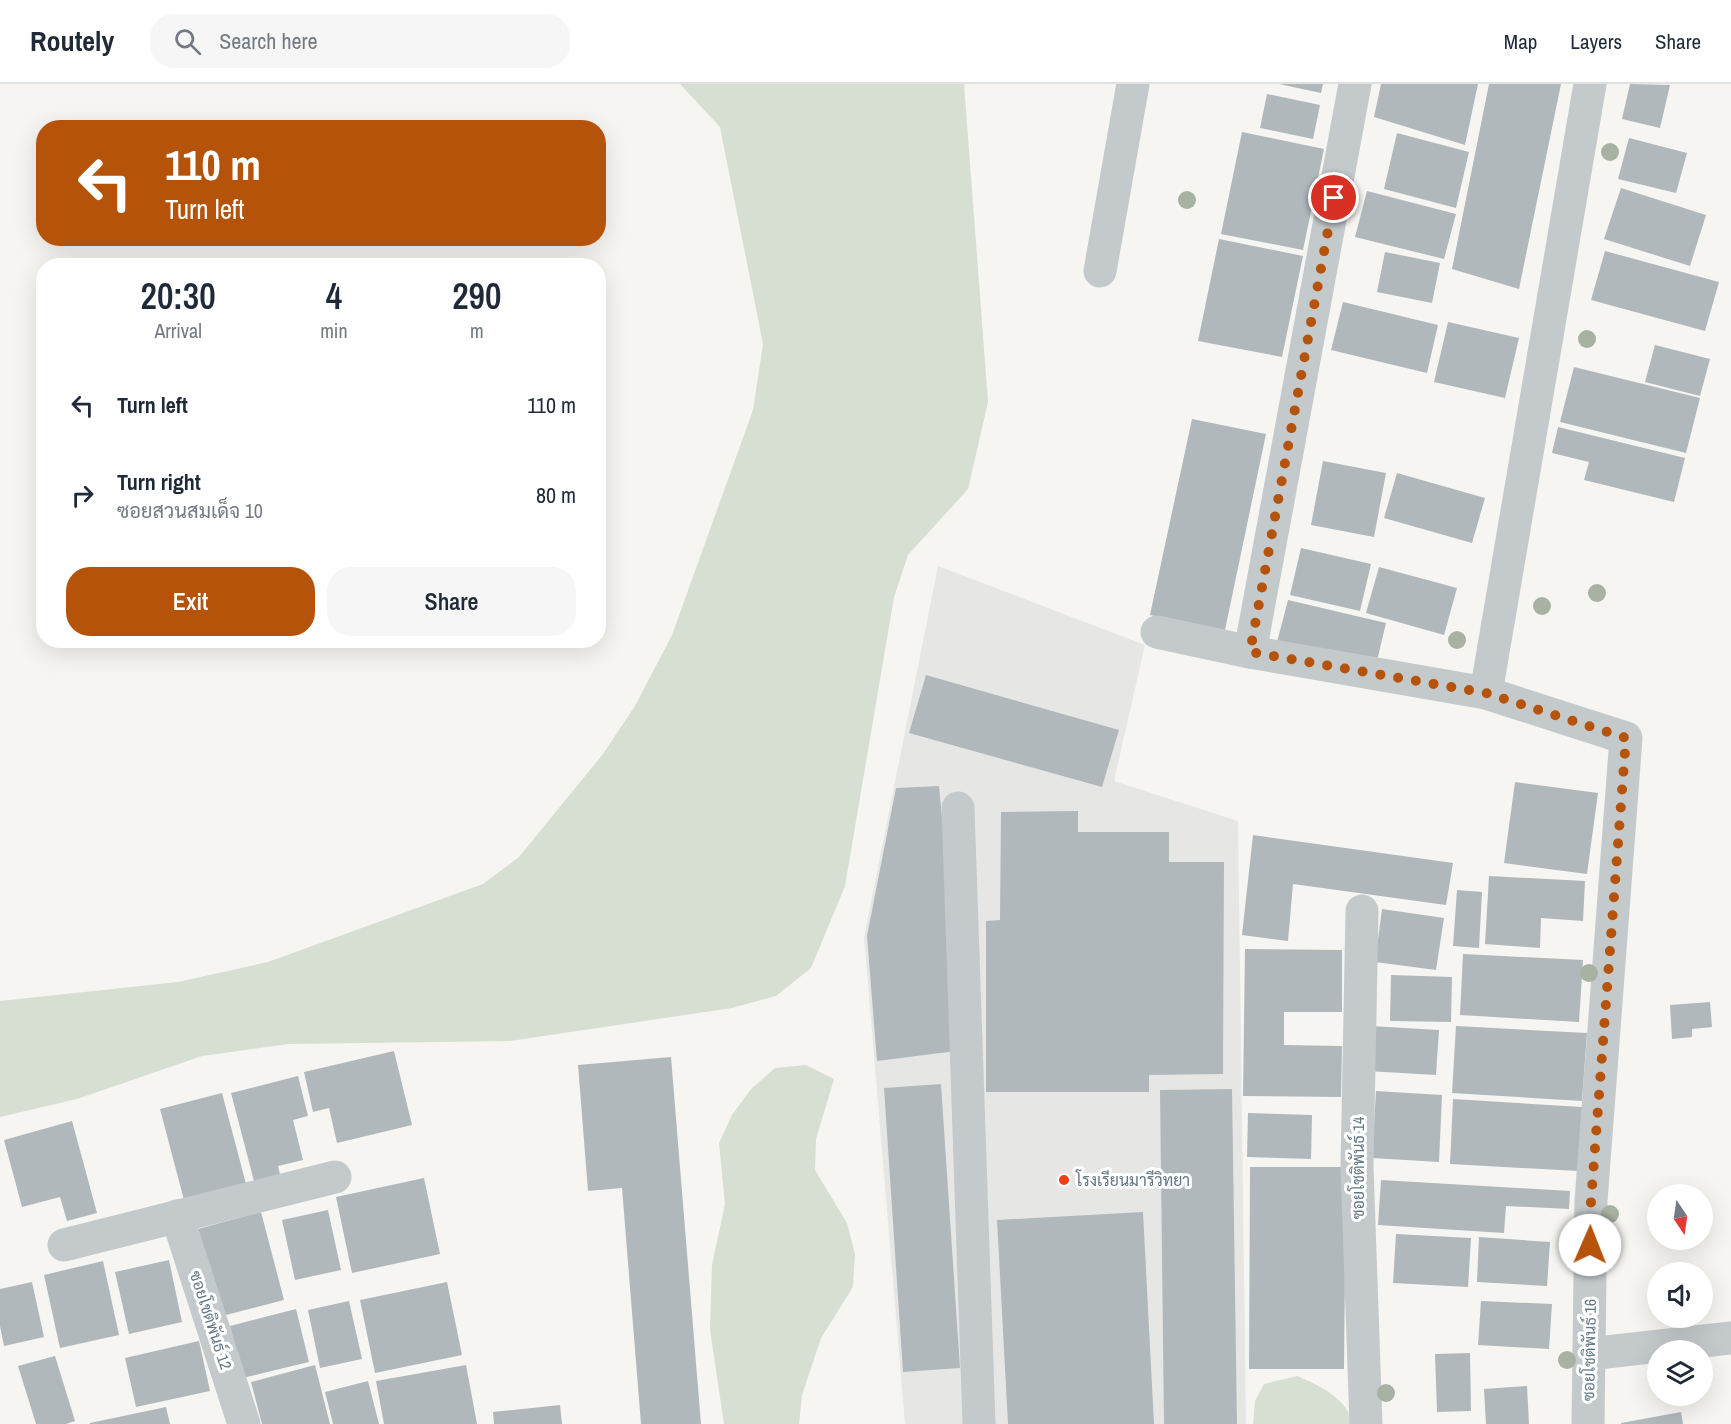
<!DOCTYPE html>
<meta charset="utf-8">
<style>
:root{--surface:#fff;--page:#f6f6f7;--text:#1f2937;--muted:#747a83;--line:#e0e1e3;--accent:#b45309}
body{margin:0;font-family:"Archivo Narrow",Sarabun,sans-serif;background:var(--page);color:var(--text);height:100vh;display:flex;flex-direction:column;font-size:22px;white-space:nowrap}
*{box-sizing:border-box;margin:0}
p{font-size:20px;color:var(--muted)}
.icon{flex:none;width:33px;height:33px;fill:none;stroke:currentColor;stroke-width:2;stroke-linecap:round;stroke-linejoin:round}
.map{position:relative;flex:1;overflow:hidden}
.panel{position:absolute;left:36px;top:174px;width:570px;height:390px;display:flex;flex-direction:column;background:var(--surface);border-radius:24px;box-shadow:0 6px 24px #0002}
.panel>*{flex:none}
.hud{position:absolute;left:36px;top:36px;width:570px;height:126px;border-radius:24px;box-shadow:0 6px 24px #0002;background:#b45309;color:#fff;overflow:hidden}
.needle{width:39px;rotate:167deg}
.tools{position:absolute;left:1647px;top:1100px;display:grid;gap:12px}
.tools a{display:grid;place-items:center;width:66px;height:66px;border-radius:50%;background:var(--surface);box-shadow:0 6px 24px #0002;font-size:30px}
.pin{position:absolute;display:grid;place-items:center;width:51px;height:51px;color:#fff;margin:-26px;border:3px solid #fff;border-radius:50%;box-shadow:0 2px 6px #0007}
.me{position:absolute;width:66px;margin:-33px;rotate:1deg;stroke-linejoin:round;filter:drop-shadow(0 0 4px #0008)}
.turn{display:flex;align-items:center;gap:21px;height:126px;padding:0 30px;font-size:27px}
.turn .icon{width:78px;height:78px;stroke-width:2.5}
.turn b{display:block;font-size:42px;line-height:51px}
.eta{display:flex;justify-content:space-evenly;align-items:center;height:102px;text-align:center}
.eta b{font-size:36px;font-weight:600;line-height:42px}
.primary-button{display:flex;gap:12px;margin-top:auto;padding:12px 30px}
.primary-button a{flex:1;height:69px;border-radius:24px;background:var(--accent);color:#fff;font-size:24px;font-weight:600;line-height:69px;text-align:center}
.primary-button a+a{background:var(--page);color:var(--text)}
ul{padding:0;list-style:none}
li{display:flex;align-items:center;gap:18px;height:90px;padding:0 30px}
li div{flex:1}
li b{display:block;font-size:22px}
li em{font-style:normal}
header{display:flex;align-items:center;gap:36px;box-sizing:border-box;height:84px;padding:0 30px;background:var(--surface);border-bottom:2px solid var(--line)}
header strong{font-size:28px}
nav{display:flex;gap:33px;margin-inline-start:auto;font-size:21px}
.search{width:420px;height:54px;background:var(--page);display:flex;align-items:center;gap:15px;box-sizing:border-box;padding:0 21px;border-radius:24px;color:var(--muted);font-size:22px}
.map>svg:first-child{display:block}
.built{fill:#e6e7e5}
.green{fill:#d7ded2}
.building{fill:#b0b8bc}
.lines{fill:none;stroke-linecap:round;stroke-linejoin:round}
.minor{stroke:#c4c9cb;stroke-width:33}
.tree{fill:#a8b2a2}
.route{stroke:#b45309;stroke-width:10;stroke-dasharray:0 18}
.poi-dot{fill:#f23e14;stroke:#fff;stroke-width:2}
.labels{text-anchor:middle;stroke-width:6;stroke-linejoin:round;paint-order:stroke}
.street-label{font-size:16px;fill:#627785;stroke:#fff}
.poi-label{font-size:16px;fill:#627785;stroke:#fff;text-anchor:start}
</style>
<header>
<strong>Routely</strong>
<div class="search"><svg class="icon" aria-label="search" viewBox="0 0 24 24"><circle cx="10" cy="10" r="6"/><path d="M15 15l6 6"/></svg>Search here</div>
<nav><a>Map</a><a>Layers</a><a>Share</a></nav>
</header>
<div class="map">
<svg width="1731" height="1340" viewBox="0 0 1731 1340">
<rect width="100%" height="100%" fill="#f6f5f1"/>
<polygon class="built" points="938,482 1145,561 1114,697 1238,737 1246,1340 905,1340 864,853"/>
<g class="green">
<polygon points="680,0 964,0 988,318 968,405 908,471 894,513 845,802 811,884 776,912 732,924 510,957 289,960 202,972 77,1015 0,1033 0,917 178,898 268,878 483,800 519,773 603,670 635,622 672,551 753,326 763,260 720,43"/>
<polygon points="806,981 834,995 816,1055 815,1086 847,1139 855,1170 853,1203 821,1254 802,1311 799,1340 724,1340 710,1246 712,1181 725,1120 719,1059 732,1031 751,1005 775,984"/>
<path d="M1297,1292C1317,1300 1350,1316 1352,1340H1253L1255,1317L1264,1300Z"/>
</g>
<g class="building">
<polygon points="1279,0 1323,0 1321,9"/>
<polygon points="1381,0 1478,0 1465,61 1374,33"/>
<polygon points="1489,0 1561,0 1519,205 1452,185"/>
<polygon points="1630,0 1670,1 1660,44 1622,35"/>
<polygon points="1267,10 1320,21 1313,55 1260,44"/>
<polygon points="1242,48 1324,65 1303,166 1221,150"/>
<polygon points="1397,49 1469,68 1456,124 1384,105"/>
<polygon points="1629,54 1687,69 1676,109 1618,95"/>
<polygon points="1621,104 1706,131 1690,182 1604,155"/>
<polygon points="1367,107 1456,130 1444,175 1355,153"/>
<polygon points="1219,155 1303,172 1282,273 1198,257"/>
<polygon points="1605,167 1719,198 1705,247 1591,216"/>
<polygon points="1385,168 1440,179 1432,219 1377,208"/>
<polygon points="1343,218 1438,241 1427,289 1331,266"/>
<polygon points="1448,238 1519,254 1505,314 1434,298"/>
<polygon points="1655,261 1710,275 1700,312 1645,298"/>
<polygon points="1574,283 1700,314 1686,369 1560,338"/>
<polygon points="1192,335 1266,350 1225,546 1150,531"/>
<polygon points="1558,343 1685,374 1674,418 1584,396 1589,378 1552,369"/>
<polygon points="1323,377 1386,389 1374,453 1311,441"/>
<polygon points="1397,389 1485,414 1472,459 1384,434"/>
<polygon points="1301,464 1371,480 1360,527 1290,511"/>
<polygon points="1379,483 1457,504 1444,551 1366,529"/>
<polygon points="1288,516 1386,539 1376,581 1277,558"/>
<polygon points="926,591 1119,646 1102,703 909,649"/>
<polygon points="1515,698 1598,709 1587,790 1504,779"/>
<polygon points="939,702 964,966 877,977 867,852 896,704"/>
<polygon points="1078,727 1078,748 1169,748 1169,778 1224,778 1223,990 1149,991 1149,1008 986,1008 986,837 1000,836 1001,728"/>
<polygon points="1253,751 1453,779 1446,821 1293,800 1288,857 1242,851"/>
<polygon points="1489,792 1585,797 1583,837 1541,834 1540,864 1485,860"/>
<polygon points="1457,806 1482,808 1479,864 1453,862"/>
<polygon points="1382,825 1444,834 1436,886 1375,878"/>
<polygon points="1245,865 1342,866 1342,928 1284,928 1284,961 1342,962 1341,1013 1243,1012"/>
<polygon points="1463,870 1583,876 1579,938 1460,931"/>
<polygon points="1391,891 1452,893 1451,938 1390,937"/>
<polygon points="1710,918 1712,943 1692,945 1692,953 1672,955 1670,921"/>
<polygon points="1370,942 1439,946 1436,991 1367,987"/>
<polygon points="1456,942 1587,949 1582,1017 1452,1009"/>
<polygon points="394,967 412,1041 337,1059 329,1024 313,1028 304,988"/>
<polygon points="671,973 701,1340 641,1340 622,1104 588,1107 578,981"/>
<polygon points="298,992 308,1032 293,1036 303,1076 278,1082 281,1094 255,1101 231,1009"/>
<polygon points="941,1000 960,1284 903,1288 884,1004"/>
<polygon points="1232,1005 1237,1340 1164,1340 1160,1006"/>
<polygon points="1376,1007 1442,1011 1439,1078 1372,1074"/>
<polygon points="222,1009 246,1100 184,1116 160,1025"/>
<polygon points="1453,1015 1582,1023 1578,1087 1450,1080"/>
<polygon points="1248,1029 1312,1031 1311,1075 1247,1073"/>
<polygon points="72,1037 97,1129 67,1137 60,1113 22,1123 4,1056"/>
<polygon points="1250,1083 1346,1083 1344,1285 1249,1285"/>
<polygon points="424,1094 440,1170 352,1189 336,1113"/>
<polygon points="1381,1096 1570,1107 1569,1125 1506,1122 1504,1149 1378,1141"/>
<polygon points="328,1126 341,1186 295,1196 282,1136"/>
<polygon points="261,1128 284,1216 222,1232 198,1145"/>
<polygon points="1143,1128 1154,1340 1008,1340 997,1136"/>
<polygon points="1396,1150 1471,1154 1468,1203 1393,1199"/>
<polygon points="1479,1153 1550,1158 1547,1202 1477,1198"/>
<polygon points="169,1176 182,1238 129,1250 115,1188"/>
<polygon points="103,1177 119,1251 60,1264 44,1191"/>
<polygon points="32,1198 44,1253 4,1262 0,1242 0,1205"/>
<polygon points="447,1198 462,1271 375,1289 360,1216"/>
<polygon points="349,1217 362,1275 320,1284 308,1226"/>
<polygon points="1481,1217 1552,1220 1549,1265 1478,1261"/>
<polygon points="296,1225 309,1278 243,1294 230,1242"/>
<polygon points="199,1257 210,1307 136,1323 125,1274"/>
<polygon points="1470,1269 1471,1327 1437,1328 1435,1270"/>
<polygon points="55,1272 75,1337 66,1340 36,1340 18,1282"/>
<polygon points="315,1281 330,1340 262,1340 251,1298"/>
<polygon points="466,1281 477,1340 384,1340 376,1297"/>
<polygon points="368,1297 379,1340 333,1340 325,1308"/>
<polygon points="1527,1302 1529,1340 1486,1340 1484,1305"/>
<polygon points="560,1321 562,1340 494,1340 493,1328"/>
<polygon points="166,1323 170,1340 90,1340 90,1339"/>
<polygon points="1681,1328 1683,1340 1621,1340 1621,1339"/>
</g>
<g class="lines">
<g class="minor">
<polyline points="1100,187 1133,0"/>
<polyline points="1157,548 1250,568 1486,609 1626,654 1591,1117 1588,1340"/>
<polyline points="1250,568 1355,0"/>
<polyline points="1486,609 1590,0"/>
<polyline points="958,724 979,1340"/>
<polyline points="1362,827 1357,1083 1366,1340"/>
<polyline points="177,1132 244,1340"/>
<polyline points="64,1161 335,1093"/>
<polyline points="1589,1270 1731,1254"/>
</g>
</g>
<g class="tree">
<circle cx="1610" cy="68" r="9"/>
<circle cx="1187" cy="116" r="9"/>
<circle cx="1587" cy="255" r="9"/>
<circle cx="1597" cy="509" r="9"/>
<circle cx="1542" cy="522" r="9"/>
<circle cx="1457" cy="556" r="9"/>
<circle cx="1589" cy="889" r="9"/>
<circle cx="1610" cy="1130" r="9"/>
<circle cx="1567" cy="1276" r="9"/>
<circle cx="1386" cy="1309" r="9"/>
</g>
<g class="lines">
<polyline class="route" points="1334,114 1250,568 1486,609 1626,654 1591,1117 1590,1161"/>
</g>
<circle class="poi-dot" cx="1064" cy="1096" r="6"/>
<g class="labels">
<g class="street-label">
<text transform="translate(1358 1084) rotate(-90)" y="6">ซอยโชติพันธ์ 14</text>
<text transform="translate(211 1236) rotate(72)" y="6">ซอยโชติพันธ์ 12</text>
<text transform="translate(1589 1266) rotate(-89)" y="6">ซอยโชติพันธ์ 16</text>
</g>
<g class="poi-label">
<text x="1076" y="1102">โรงเรียนมารีวิทยา</text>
</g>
</g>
</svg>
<div class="tools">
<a><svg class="needle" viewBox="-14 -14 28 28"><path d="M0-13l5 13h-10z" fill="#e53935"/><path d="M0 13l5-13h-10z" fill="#747a83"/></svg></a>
<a><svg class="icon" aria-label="sound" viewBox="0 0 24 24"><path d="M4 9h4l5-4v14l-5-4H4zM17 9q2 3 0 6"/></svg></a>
<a><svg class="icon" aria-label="layers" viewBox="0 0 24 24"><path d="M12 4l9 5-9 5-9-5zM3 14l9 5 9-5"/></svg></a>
</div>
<div class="pin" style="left:1334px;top:114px;background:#d93025"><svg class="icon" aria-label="arrive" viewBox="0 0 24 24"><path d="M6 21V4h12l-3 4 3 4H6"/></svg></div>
<svg class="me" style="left:1590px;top:1161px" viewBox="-20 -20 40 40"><circle r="19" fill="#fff"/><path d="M0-13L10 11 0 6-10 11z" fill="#b45309"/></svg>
<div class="hud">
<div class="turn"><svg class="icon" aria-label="left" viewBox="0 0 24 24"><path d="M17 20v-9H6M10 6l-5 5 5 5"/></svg><div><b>110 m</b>Turn left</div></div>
</div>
<section class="panel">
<div class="eta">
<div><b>20:30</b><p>Arrival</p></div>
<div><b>4</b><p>min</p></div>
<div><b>290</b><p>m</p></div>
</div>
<ul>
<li><svg class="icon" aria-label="left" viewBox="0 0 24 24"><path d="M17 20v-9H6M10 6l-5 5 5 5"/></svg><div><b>Turn left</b></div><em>110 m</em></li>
<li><svg class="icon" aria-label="right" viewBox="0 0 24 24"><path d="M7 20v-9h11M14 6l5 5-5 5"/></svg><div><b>Turn right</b><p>ซอยสวนสมเด็จ 10</p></div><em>80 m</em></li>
</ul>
<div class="primary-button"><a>Exit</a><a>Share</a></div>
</section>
</div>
